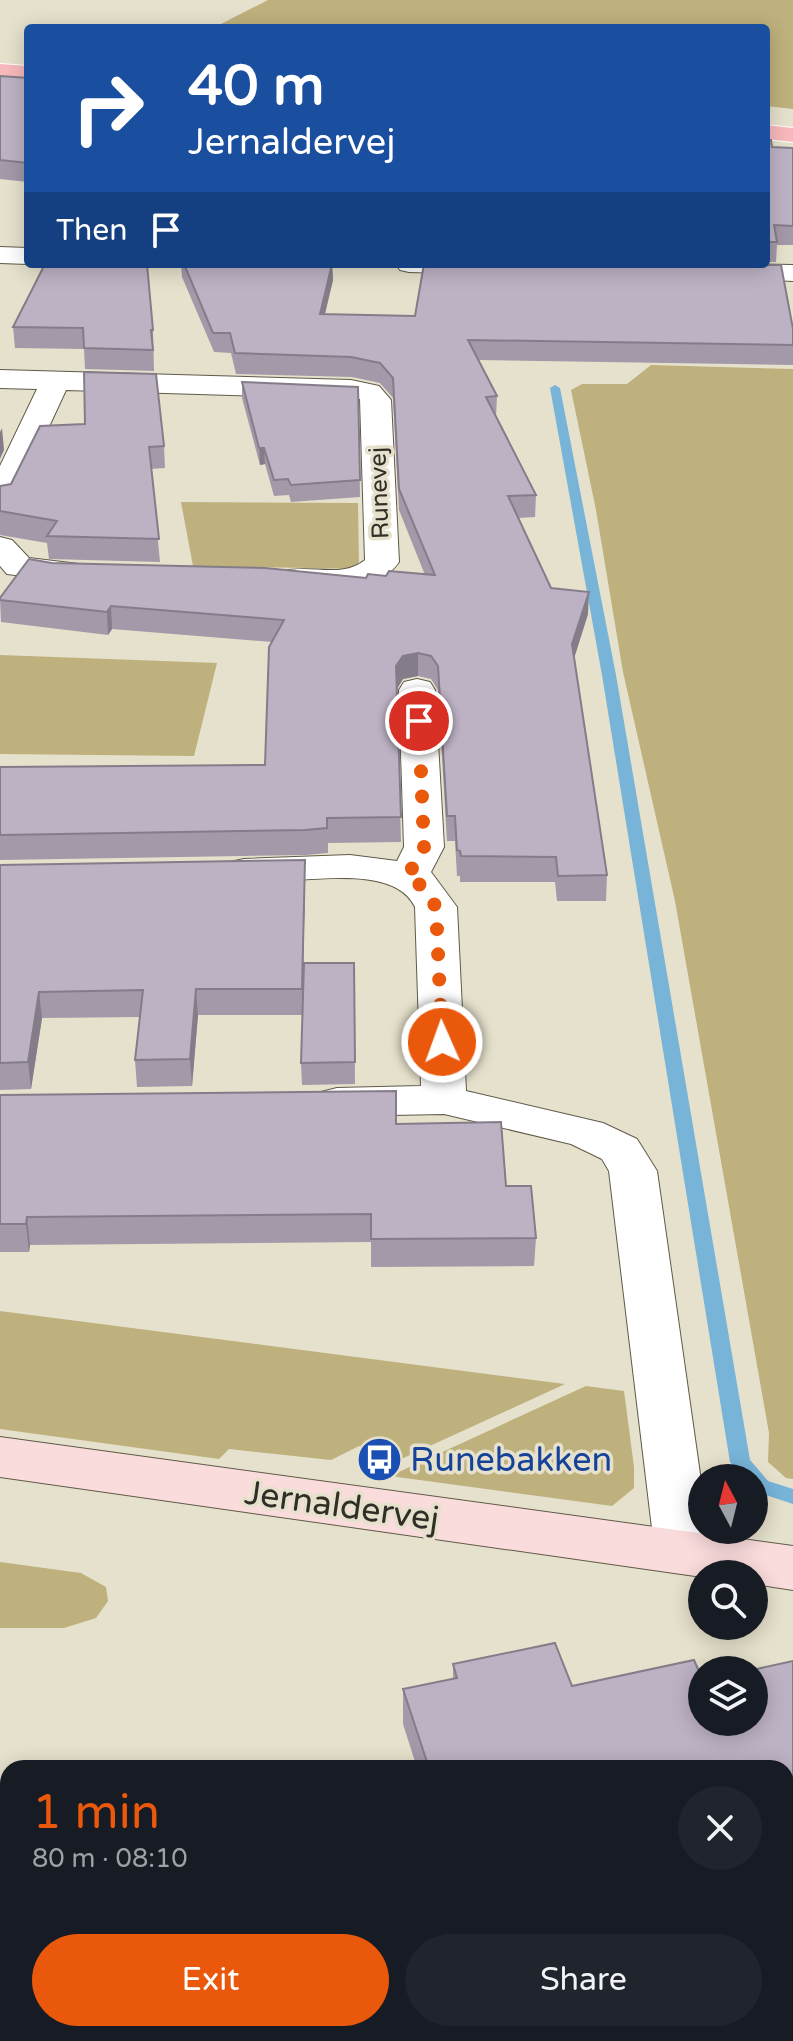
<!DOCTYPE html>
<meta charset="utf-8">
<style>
:root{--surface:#171b24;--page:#20242c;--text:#f1f3f6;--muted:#9ea1a6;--accent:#ea580c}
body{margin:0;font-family:"Varela Round",sans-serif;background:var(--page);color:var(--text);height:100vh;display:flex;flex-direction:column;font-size:30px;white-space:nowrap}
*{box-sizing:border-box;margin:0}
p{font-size:26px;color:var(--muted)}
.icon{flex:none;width:44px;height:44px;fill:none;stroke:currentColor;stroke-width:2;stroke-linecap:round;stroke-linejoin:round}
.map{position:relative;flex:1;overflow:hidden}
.drawer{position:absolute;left:0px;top:1760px;width:794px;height:282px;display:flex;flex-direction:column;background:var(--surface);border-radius:24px 24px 0 0;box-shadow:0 4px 20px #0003}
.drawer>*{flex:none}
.top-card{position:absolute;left:24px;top:24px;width:746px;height:244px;border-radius:8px;box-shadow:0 4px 20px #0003;background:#1a4fa0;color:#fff;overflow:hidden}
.needle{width:52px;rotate:353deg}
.buttons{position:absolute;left:688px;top:1464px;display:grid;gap:16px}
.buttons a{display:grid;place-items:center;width:80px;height:80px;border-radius:50%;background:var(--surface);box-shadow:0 4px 20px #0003;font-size:40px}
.pin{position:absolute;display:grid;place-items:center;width:68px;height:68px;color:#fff;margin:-34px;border:4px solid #fff;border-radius:50%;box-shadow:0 2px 8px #0007}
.me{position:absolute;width:88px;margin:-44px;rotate:358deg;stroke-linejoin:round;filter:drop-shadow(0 0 6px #0008)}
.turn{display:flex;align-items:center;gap:28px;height:168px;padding:0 32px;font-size:36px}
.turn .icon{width:104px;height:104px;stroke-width:2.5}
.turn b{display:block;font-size:56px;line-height:68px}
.then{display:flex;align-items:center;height:76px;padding:0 32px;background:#0003;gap:16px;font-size:30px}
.round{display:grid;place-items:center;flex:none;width:84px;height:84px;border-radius:42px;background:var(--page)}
.summary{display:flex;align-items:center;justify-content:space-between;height:136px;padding:0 32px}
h1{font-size:48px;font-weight:600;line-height:60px;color:var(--accent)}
.primary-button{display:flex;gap:16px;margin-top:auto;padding:16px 32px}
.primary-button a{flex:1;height:92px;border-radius:48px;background:var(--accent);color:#fff;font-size:32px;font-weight:600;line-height:92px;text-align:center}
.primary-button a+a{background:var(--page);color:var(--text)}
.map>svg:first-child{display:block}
.green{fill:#beb17d}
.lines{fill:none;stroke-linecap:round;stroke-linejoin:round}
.stream{fill:#77b4d8;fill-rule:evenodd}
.street-casing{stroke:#5f5a48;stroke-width:2}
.secondary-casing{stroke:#5f5a48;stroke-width:2}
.primary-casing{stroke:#fff;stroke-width:2}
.street{fill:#fff;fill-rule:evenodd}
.secondary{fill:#fbdcdd;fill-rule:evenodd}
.primary{fill:#f7b9bb;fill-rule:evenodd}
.wall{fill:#a399a9}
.shaded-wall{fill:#847d89}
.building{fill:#bdb2c4;stroke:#847d89;stroke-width:2}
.route{stroke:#ea580c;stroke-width:14;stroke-dasharray:0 25.2}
.labels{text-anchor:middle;stroke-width:7;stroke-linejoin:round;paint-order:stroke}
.far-street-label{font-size:24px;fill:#302e26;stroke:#e6e1cc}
.near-transit-label{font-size:34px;fill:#164399;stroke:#e6e1cc;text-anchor:start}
.near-street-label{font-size:34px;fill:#302e26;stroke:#e6e1cc}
</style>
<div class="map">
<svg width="793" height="2041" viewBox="0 0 793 2041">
<rect width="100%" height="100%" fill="#e6e1cc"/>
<g class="green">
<polygon points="268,0 793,0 793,109 766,106 766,28 213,28"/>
<polygon points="651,365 793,369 793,1479 786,1478 768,1462 769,1433 675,901 623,672 596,510 571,390 582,384 627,384"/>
<polygon points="181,502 358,503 359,569 193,566"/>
<polygon points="0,655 217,663 194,756 0,754"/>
<polygon points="0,1311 565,1384 397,1461 359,1446 331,1460 229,1449 219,1459 0,1429"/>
<polygon points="586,1386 624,1391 634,1467 634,1488 612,1506 390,1476"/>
<polygon points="0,1562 81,1573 106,1587 108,1601 96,1618 64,1628 0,1628"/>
</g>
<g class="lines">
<polygon class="stream" points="555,385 560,388 616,675 750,1460 768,1481 793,1489 793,1504 754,1491 754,1478 741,1478 730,1462 602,675 550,388"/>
<defs>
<g id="street">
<polygon points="0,247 28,248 28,264 0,263"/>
<polygon points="396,264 495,264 496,266 492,272 483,274 409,272 400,270"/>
<polygon points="720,264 793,265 793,281 714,277 710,271"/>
<path d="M0,370L351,380L379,386L391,400L399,562C375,596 321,594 284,585L279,578L284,571C311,564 342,579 365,560L360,399L66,390L16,498L11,505L0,507V466L37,389L0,388Z"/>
<polygon points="0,537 12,540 29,558 95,566 100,573 95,580 83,583 7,574 0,566"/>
<path d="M417,679L430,682L435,690L444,847L431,872L457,907L466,1091L603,1123L637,1139L657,1171L702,1488V1530H708L711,1553L703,1568L683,1574L663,1568L655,1553L609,1171L602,1159L571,1144L444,1114L337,1116L321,1112L314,1102L321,1092L337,1088L421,1086L415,907C390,855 277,891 230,880L224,871L230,862L244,859L350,855L397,861L404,847L399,690L404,682Z"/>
</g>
<polygon id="secondary" points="0,1437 793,1546 793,1590 754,1584 754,1574 702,1574 702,1577 0,1477"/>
<g id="primary">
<polygon points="0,64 28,66 28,78 0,76"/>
<polygon points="766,125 793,128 793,142 766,139"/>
</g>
</defs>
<use href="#street" class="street-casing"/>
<use href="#secondary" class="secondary-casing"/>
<use href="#primary" class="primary-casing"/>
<use href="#street" class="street"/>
<use href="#secondary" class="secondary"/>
<use href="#primary" class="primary"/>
</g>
<g class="wall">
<polygon points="0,76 28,78 28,182 0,179"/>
<polygon points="766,140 772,147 793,148 793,245 777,245 776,262 766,262"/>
<polygon points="181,264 332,264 333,280 325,314 793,329 793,365 478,360 497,396 496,417 536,495 535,517 518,518 551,588 588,614 574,658 607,875 606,901 557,901 555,882 460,882 460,876 457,876 455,841 447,841 438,690 431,679 418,676 403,679 397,689 401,842 328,843 328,853 306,855 0,860 0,767 265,765 272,642 112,629 108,635 1,622 0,598 52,563 366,578 425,575 399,510 393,398 380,383 352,377 236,374 231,353 214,352 182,277"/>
<polygon points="13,327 153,330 154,371 85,369 84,349 15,348"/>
<polygon points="242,382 358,387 360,497 291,502 289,495 274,496 265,464 260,465 242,398"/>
<polygon points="40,426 164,446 165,468 151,469 160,562 49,559 47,543 0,535 0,486 11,484"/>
<polygon points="0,865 305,885 302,1015 198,1015 192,1086 137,1087 135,1060 140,1017 42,1018 31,1089 0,1090"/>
<polygon points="354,963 355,1084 302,1085 301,1063"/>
<polygon points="0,1095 396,1124 506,1186 536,1238 534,1266 371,1267 371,1242 30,1245 29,1252 0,1252"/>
<polygon points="555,1643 572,1686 694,1660 702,1678 702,1722 754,1722 754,1670 752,1670 793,1661 793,2041 581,2041 578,2034 786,2034 786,1768 417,1768 403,1724 403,1689 453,1679 453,1664"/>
</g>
<g class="shaded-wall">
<polygon points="332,264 333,280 320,334 320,314"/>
<polygon points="2,428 4,450 0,459 0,432"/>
<polygon points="259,448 264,448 265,464 260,465"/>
<polygon points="589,592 588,614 571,668 572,644"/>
<polygon points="111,606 112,629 108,635 107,612"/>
<polygon points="418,653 418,676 403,679 396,690 396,666 403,656"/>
<polygon points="305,860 305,885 302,1015 302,989"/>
<polygon points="196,989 198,1015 192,1086 190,1059"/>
<polygon points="39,992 42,1018 31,1089 28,1062"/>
<polygon points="27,1217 30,1245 29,1252 26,1224"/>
</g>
<g class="building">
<polygon points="0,76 28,78 28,163 0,160"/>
<polygon points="766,140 771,140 772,147 793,148 793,226 774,225 777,242 766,242"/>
<polygon points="45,264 147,264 153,330 151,330 153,350 84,348 83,328 13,327"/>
<polygon points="184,264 332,264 320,314 415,316 424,264 541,264 628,266 627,264 781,265 793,329 793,345 468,340 497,396 486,397 536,495 508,496 551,588 589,592 572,644 607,875 558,876 556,857 461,856 460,851 457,850 455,816 447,816 438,666 431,656 418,653 403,656 396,666 401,817 327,818 327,828 305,830 0,835 0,767 265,765 269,647 284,620 111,606 107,612 0,600 0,598 29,559 52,563 265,568 366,578 368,574 386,576 389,571 435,575 399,489 393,378 380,363 351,357 235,353 230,333 213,333"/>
<polygon points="84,372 156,374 164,446 149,447 159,539 47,536 57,521 0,511 0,486 11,484 40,426 85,424"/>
<polygon points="242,382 358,387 360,480 291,485 288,479 274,480 264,448 259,448"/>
<polygon points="305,860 302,989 196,989 190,1059 135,1060 143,990 39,992 28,1062 0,1063 0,865"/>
<polygon points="304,963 354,963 355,1062 301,1063"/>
<polygon points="396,1091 396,1124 501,1122 506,1186 531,1186 536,1238 371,1239 371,1214 27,1217 26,1224 0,1224 0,1095"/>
<polygon points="555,1643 572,1686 694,1660 702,1678 702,1722 754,1722 754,1670 752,1670 793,1661 793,2041 596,2041 593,2034 786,2034 786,1768 429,1768 403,1689 457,1678 453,1664"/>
<polygon points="77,2034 195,2034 196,2041 78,2041"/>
</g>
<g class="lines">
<polyline class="route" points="419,721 424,847 418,862 406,875 423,887 436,907 442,1042"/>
</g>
<defs>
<symbol id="bus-disc" viewBox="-11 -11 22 22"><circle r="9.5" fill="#1a4fb4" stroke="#e6e1cc"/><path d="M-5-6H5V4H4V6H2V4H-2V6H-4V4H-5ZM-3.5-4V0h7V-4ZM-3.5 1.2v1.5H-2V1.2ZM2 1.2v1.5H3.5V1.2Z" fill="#fff"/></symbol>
</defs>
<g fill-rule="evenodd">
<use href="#bus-disc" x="354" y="1434" width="51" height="51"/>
</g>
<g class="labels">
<g class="far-street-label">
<text transform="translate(379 493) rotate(-92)" y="8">Runevej</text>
</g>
<g class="near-transit-label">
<text x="410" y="1471">Runebakken</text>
</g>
<g class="near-street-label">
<text transform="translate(342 1505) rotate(8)" y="12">Jernaldervej</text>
</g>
</g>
</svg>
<div class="buttons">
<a><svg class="needle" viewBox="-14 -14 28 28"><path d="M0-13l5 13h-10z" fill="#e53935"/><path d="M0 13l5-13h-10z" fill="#9ea1a6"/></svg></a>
<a><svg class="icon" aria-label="search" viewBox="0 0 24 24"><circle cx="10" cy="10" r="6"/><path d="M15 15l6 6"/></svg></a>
<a><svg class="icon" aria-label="layers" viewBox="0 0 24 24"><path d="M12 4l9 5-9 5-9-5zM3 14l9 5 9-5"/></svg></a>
</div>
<div class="pin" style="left:419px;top:721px;background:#d93025"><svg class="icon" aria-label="arrive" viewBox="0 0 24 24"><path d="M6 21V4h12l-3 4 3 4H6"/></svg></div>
<svg class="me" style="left:442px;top:1042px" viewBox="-20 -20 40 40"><circle r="17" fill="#ea580c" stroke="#fff" stroke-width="3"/><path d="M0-11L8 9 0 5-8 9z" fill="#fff"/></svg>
<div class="top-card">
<div class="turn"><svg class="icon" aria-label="right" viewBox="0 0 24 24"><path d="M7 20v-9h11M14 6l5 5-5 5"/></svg><div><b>40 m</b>Jernaldervej</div></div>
<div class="then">Then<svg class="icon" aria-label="arrive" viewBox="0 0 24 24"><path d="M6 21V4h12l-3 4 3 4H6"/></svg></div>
</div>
<section class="drawer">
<div class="summary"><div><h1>1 min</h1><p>80 m · 08:10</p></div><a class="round"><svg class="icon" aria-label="close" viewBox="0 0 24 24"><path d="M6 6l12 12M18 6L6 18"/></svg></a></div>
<div class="primary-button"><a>Exit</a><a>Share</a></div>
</section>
</div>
